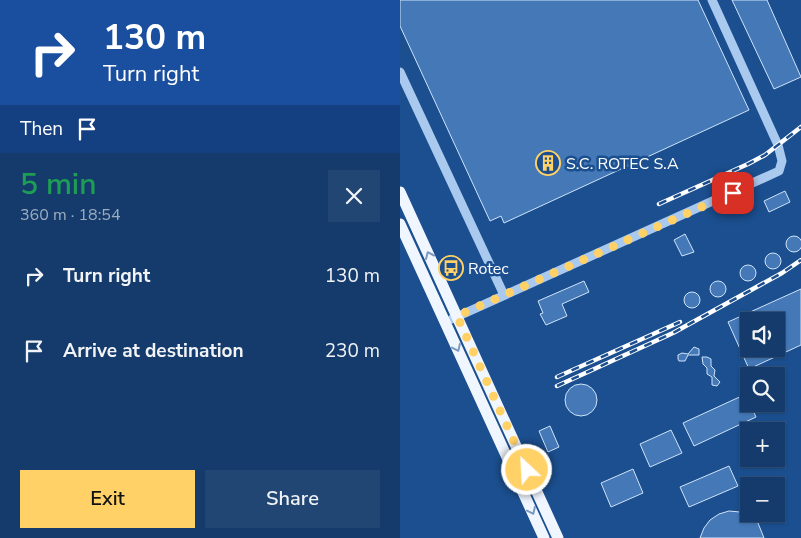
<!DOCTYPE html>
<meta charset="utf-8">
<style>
:root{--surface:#143b6b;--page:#214673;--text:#f1f3f6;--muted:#9dadc1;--line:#33557e;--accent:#ffd166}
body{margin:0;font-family:"Nunito Sans",sans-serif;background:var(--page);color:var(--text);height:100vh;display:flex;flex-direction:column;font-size:19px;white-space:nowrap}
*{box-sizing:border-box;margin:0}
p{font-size:16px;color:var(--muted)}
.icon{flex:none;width:28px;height:28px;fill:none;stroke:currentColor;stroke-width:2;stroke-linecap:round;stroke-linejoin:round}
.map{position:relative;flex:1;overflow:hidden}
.drawer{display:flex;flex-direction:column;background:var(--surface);width:400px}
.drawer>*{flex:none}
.top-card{background:#1a4fa0;color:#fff;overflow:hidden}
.tools{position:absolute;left:340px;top:312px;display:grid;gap:10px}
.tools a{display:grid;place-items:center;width:45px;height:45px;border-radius:0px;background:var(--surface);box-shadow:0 1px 4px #0004,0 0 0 1px var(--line);font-size:25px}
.pin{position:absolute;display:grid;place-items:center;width:42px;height:42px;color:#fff;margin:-21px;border-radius:10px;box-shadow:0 2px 8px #0006}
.me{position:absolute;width:55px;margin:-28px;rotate:335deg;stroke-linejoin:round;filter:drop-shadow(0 0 4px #0008)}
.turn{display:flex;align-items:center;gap:18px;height:105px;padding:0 20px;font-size:22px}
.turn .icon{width:65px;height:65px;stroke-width:2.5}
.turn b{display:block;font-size:35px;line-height:42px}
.then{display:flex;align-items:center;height:48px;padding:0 20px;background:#0003;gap:10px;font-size:19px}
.round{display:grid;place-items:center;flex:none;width:52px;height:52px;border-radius:0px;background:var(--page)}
.overview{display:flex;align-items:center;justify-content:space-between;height:85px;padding:0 20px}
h1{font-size:30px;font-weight:600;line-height:38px;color:#1e9e55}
.action{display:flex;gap:10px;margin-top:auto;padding:10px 20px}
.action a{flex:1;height:58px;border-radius:0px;background:var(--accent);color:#111;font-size:20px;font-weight:600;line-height:58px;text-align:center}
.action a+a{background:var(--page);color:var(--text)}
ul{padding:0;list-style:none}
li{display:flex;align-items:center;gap:15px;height:75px;padding:0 20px}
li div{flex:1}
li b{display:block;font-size:19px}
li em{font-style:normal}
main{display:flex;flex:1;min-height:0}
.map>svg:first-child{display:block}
.building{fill:#4478b7;stroke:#cfe3fa;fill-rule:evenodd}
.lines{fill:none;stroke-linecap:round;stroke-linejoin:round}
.minor{stroke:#a9c9ee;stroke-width:9}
.major{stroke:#f0f6ff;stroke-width:11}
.rail-casing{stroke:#fff;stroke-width:4.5}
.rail{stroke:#1b4f8f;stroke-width:2.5;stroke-dasharray:8;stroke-linecap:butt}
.oneway{stroke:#7b9ac1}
.route{stroke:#ffd166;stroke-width:9;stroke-dasharray:0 16.2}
.labels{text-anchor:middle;stroke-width:5;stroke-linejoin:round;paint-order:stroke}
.poi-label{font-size:16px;fill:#fff;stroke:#1b4f8f;text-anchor:start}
</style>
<main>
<section class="drawer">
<div class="top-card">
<div class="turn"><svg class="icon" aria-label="right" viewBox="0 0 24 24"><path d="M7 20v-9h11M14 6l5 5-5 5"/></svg><div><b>130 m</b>Turn right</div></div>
<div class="then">Then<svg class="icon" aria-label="arrive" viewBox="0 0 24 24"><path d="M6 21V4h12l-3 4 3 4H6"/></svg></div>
</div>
<div class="overview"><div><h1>5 min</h1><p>360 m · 18:54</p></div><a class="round"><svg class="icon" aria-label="close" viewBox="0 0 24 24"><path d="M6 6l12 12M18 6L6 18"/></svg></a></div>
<ul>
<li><svg class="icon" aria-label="right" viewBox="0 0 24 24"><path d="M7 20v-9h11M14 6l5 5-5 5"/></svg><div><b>Turn right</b></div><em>130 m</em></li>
<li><svg class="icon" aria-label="arrive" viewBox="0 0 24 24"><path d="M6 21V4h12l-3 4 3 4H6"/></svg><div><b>Arrive at destination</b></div><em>230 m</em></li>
</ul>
<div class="action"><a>Exit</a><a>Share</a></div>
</section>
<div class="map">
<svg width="401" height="538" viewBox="0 0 401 538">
<rect width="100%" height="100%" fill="#1b4f8f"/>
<g class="building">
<polygon points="0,0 298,0 349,110 104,223 101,216 90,221 0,26"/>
<polygon points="332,0 367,0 401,77 374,89"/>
<polygon points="385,191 390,202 369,212 364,201"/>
<polygon points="285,234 294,252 282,256 274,240"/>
<circle cx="394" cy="244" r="8"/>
<circle cx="373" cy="261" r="8"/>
<circle cx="348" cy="273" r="8"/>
<polygon points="184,281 189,292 162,304 167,316 146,325 140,314 143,313 138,301"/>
<circle cx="318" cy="289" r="8"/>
<path d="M401,289V345L349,369L328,322ZM349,321H376V349H349Z"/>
<circle cx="292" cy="300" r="8"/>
<polygon points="294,347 299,349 299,355 288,355 285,361 279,361 278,359 278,355 282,353 288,354"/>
<polygon points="302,357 307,357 311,359 311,366 315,370 314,376 320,382 317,386 312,385 312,377 307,374 307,368 303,364"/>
<circle cx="181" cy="400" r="16"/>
<polygon points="346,394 349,404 350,404 356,417 294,446 283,423"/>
<polygon points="150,426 159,447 148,452 139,431"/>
<polygon points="271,430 282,453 250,467 240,444"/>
<polygon points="329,466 338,486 289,507 280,487"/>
<polygon points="233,469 243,493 211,507 201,483"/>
<polygon points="329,511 340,512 350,516 358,523 364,538 300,538 304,528 310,520 319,514"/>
</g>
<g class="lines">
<g class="minor">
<polyline points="0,72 104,295"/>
<polyline points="52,319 379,171 382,161 378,145 312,0"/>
</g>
<g class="major">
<polyline points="0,192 158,538"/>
<polyline points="0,224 144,538"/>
</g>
<defs>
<g id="rail">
<polyline points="259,204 348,164 365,155 401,127"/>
<polyline points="157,377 280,322"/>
<polyline points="157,386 273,333 382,273 401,260"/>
</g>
</defs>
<use href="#rail" class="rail-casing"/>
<use href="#rail" class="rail"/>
</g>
<defs><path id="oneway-chevron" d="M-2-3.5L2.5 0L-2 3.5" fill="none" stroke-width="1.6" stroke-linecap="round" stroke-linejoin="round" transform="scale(1.25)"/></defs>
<g class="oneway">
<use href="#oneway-chevron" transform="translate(29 255) rotate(-114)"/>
<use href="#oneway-chevron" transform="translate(57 348) rotate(65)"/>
<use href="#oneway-chevron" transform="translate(132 511) rotate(65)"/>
</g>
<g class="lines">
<polyline class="route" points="127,470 57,316 333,193"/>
</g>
<defs>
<symbol id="building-ring" viewBox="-11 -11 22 22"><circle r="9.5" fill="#1b4f8f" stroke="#ffd166" stroke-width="1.5"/><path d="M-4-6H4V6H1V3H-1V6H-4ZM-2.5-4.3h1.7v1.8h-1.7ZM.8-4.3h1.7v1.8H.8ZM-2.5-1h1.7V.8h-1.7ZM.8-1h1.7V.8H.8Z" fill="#ffd166"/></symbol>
<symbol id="bus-ring" viewBox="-11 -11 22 22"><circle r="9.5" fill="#1b4f8f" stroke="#ffd166" stroke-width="1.5"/><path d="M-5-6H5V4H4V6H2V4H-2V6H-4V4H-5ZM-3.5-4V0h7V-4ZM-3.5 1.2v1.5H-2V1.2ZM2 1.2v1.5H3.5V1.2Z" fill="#ffd166"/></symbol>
</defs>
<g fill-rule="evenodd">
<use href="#building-ring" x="134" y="149" width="28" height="28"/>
<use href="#bus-ring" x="37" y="254" width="28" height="28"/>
</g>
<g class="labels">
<g class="poi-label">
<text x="166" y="169">S.C. ROTEC S.A</text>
<text x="68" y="274">Rotec</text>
</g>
</g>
</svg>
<div class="tools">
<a><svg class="icon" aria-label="sound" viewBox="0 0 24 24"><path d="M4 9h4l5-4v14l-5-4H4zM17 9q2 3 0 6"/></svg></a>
<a><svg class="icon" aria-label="search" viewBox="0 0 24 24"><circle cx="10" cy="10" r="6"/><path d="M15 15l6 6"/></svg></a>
<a>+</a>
<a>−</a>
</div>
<div class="pin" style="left:333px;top:193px;background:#d93025"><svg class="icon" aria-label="arrive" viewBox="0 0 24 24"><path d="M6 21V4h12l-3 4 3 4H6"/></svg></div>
<svg class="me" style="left:127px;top:470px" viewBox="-20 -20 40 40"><circle r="17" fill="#ffd166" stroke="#fff" stroke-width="3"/><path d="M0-11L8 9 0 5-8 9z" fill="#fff"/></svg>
</div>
</main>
